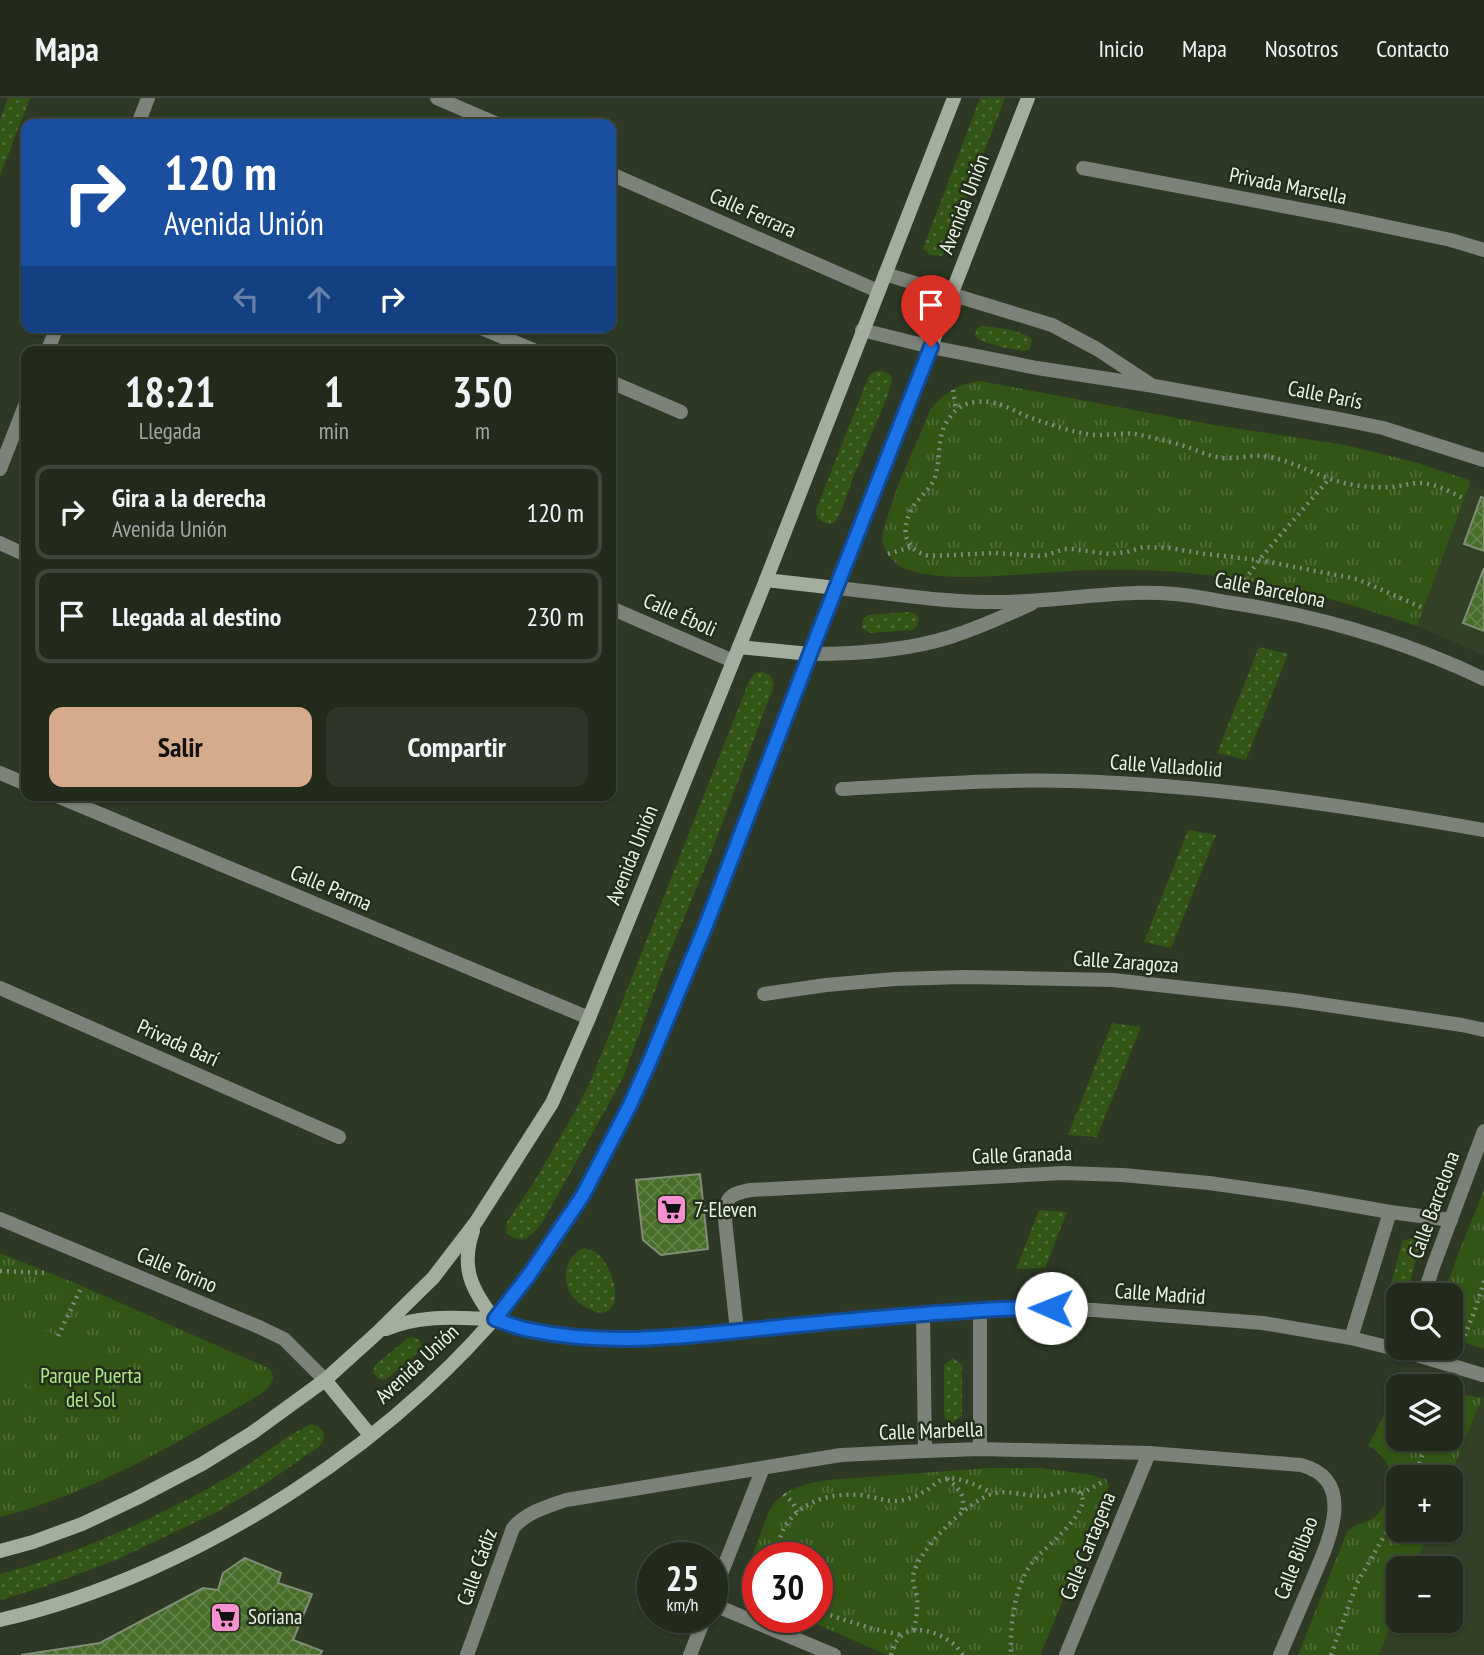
<!DOCTYPE html>
<html lang="es">
<meta charset="utf-8">
<style>
:root{--surface:#222a1c;--page:#2e3629;--text:#f1f3f6;--muted:#a2a7a3;--line:#3f463b;--accent:#d6ab8b}
body{margin:0;font-family:"PT Sans Narrow",sans-serif;background:var(--page);color:var(--text);height:100vh;display:flex;flex-direction:column;font-size:26px;white-space:nowrap}
*{box-sizing:border-box;margin:0}
p{font-size:23px;color:var(--muted)}
.icon{flex:none;width:38px;height:38px;fill:none;stroke:currentColor;stroke-width:2;stroke-linecap:round;stroke-linejoin:round}
.map{position:relative;flex:1;overflow:hidden}
.panel{position:absolute;left:21px;top:248px;width:595px;height:455px;display:flex;flex-direction:column;background:var(--surface);border-radius:14px;box-shadow:0 2px 5px #0004,0 0 0 2px var(--line)}
.panel>*{flex:none}
.top-card{position:absolute;left:21px;top:21px;width:595px;height:214px;border-radius:14px;box-shadow:0 2px 5px #0004,0 0 0 2px var(--line);background:#1a4fa0;color:#fff;overflow:hidden}
.fabs{position:absolute;left:1386px;top:1185px;display:grid;gap:14px}
.fabs a{display:grid;place-items:center;width:77px;height:77px;border-radius:14px;background:var(--surface);box-shadow:0 2px 5px #0004,0 0 0 2px var(--line);font-size:35px}
.speed{position:absolute;left:637px;top:1444px;display:flex;gap:14px;font-size:35px;font-weight:700;text-align:center}
.speed>*{display:grid;place-content:center;width:91px;height:91px;border-radius:50%;background:var(--surface);box-shadow:0 2px 5px #0004,0 0 0 2px var(--line);line-height:1}
.speed small{font-size:18px;font-weight:400}
.speed .limit{border:10px solid #d22;background:#fff;color:#111}
.pin{position:absolute;display:grid;place-items:center;width:60px;height:60px;color:#fff;margin:-72px -30px;border-radius:50% 50% 50% 0;rotate:-45deg;box-shadow:0 0 7px #0007}
.pin .icon{rotate:45deg}
.me{position:absolute;width:77px;margin:-38px;rotate:271deg;stroke-linejoin:round;filter:drop-shadow(0 0 5px #0008)}
.turn{display:flex;align-items:center;gap:24px;height:147px;padding:0 28px;font-size:32px}
.turn .icon{width:91px;height:91px;stroke-width:2.5}
.turn b{display:block;font-size:49px;line-height:60px}
.lanes{display:flex;align-items:center;height:66px;padding:0 28px;background:#0003;justify-content:center;gap:35px;direction:ltr}
.lanes .off{opacity:.35}
.eta{display:flex;justify-content:space-evenly;align-items:center;height:119px;text-align:center}
.eta b{font-size:42px;font-weight:700;line-height:49px}
.action{display:flex;gap:14px;margin-top:auto;padding:14px 28px}
.action a{flex:1;height:80px;border-radius:14px;background:var(--accent);color:#111;font-size:28px;font-weight:700;line-height:80px;text-align:center}
.action a+a{background:var(--page);color:var(--text)}
ul{padding:0;list-style:none}
li{display:flex;align-items:center;gap:21px;height:94px;margin:0 14px 10px;padding:0 14px;border:4px solid var(--line);border-radius:14px}
li div{flex:1}
li b{display:block;font-size:26px}
li em{font-style:normal}
header{display:flex;align-items:center;gap:42px;box-sizing:border-box;height:98px;padding:0 35px;background:var(--surface);border-bottom:2px solid var(--line)}
header strong{font-size:33px}
nav{display:flex;gap:38px;margin-inline-start:auto;font-size:24px}
.map>svg:first-child{display:block}
.built{fill:#314026}
.grass{fill:url(#grass-dots)}
.park{fill:url(#park-tufts)}
.pitch{fill:#325415}
.building{fill:url(#building-cross-hatch);stroke:#808e78;stroke-width:2}
.lines{fill:none;stroke-linecap:round;stroke-linejoin:round}
.path{stroke:#808a7a;stroke-width:4.5;stroke-dasharray:2 5;stroke-linecap:butt}
.street{stroke:#7c8278;stroke-width:14}
.secondary{stroke:#a4ae9e;stroke-width:14}
.route-casing{stroke:#114b97;stroke-width:18}
.route{stroke:#1a73e8;stroke-width:12}
.labels{text-anchor:middle;stroke-width:5;stroke-linejoin:round;paint-order:stroke}
.street-label{font-size:21px;fill:#ecf4e8;stroke:#232e1b}
.poi-label{font-size:21px;fill:#ecf4e8;stroke:#232e1b;text-anchor:start}
.park-label{font-size:21px;fill:#afe889;stroke:#232e1b}
</style>
<header>
<strong>Mapa</strong>
<nav><a>Inicio</a><a>Mapa</a><a>Nosotros</a><a>Contacto</a></nav>
</header>
<div class="map">
<svg width="1484" height="1557" viewBox="0 0 1484 1557">
<defs>
<pattern id="grass-dots" width="8" height="8" patternUnits="userSpaceOnUse" patternTransform="scale(1.75)"><rect width="8" height="8" fill="#325415"/><path d="M2 2h.1M6 6h.1" fill="none" stroke="#506d37" stroke-width="1.8" stroke-linecap="round"/></pattern>
<pattern id="park-tufts" width="24" height="20" patternUnits="userSpaceOnUse" patternTransform="scale(1.75)"><rect width="24" height="20" fill="#325415"/><path d="M3 7l-1-3M5 7V3M7 7l1-3M15 17l-1-3M17 17v-4M19 17l1-3" fill="none" stroke="#506d37"/></pattern>
<pattern id="building-cross-hatch" width="8" height="8" patternUnits="userSpaceOnUse" patternTransform="scale(1.75)"><rect width="8" height="8" fill="#476d29"/><path d="M0 0l8 8M0 8l8-8" fill="none" stroke="#628248"/></pattern>
</defs>
<rect width="100%" height="100%" fill="#2d3825"/>
<g class="built">
<polygon points="1470,387 1484,392 1484,557 1417,528"/>
<polygon points="1484,1295 1484,1557 1379,1557 1398,1509 1398,1522 1451,1522 1451,1470 1414,1470 1429,1432 1451,1432 1450,1379"/>
</g>
<g class="grass">
<polygon points="8,0 30,0 0,78 0,22"/>
<polygon points="980,0 1005,0 945,154 941,158 930,157 923,151 924,148"/>
<path d="M982,228C999,230 1017,231 1032,241L1030,251L1024,253L1001,249L979,242L975,237L977,230Z"/>
<polygon points="880,272 889,276 892,280 888,297 855,375 840,416 835,424 831,426 825,425 818,421 816,415 817,409 868,280 872,275"/>
<polygon points="910,514 916,516 919,521 916,530 912,532 870,535 862,530 863,521 868,517"/>
<polygon points="1259,549 1288,556 1246,662 1217,655"/>
<path d="M761,573L771,578L774,586L772,593L711,755L663,871L624,977L611,1002L543,1123C532,1138 523,1149 506,1135L507,1124L534,1084L578,1008L592,980L750,581L754,576Z"/>
<polygon points="1188,732 1216,737 1171,850 1144,844"/>
<polygon points="1112,925 1141,929 1097,1039 1068,1037"/>
<polygon points="1039,1112 1067,1114 1045,1170 1016,1171"/>
<path d="M1412,1140L1416,1142L1419,1149L1407,1197H1398V1202C1393,1203 1390,1199 1389,1194L1402,1144L1404,1142Z"/>
<path d="M584,1150C590,1152 595,1153 599,1157C610,1167 623,1201 609,1212C604,1216 599,1215 593,1213C585,1209 577,1204 571,1197C561,1181 566,1156 584,1150Z"/>
<path d="M414,1239C421,1241 423,1246 420,1253L388,1280L384,1282L379,1281L373,1274L375,1267L408,1240Z"/>
<polygon points="953,1260 962,1267 962,1318 952,1325 948,1324 944,1318 944,1267"/>
<path d="M311,1326C324,1329 327,1336 321,1347L268,1384L215,1415L116,1462L43,1489L0,1502V1476C82,1454 162,1418 235,1375C261,1360 284,1338 311,1326Z"/>
</g>
<g class="park">
<path d="M980,283L1214,327L1345,347L1418,365L1471,383L1417,528C1343,503 1267,482 1189,475C1146,471 1100,471 1056,474C1016,476 940,486 903,470C897,468 892,462 888,456C885,452 883,446 882,442C882,435 885,427 887,421C897,383 916,348 930,312C942,296 959,285 980,283Z"/>
<polygon points="1484,1092 1484,1251 1451,1240 1451,1197 1443,1197 1459,1154"/>
<path d="M0,1155L82,1188L268,1270L272,1274L273,1281L269,1289L261,1296C176,1345 96,1394 0,1419Z"/>
<path d="M1398,1290V1340H1451V1294L1482,1300L1450,1379H1398V1432H1429L1414,1470H1398V1509L1379,1557H1298L1347,1434C1354,1425 1367,1426 1376,1418C1398,1396 1397,1362 1368,1348Z"/>
<path d="M988,1370H1042L1092,1377L1106,1382L1109,1387L1107,1397L1040,1557H887L800,1519H817V1460H758V1499C753,1495 749,1492 748,1486C746,1470 762,1432 768,1416C779,1391 803,1386 828,1382Z"/>
</g>
<polygon class="pitch" points="4,1215 106,1259 83,1311 0,1275 0,1224"/>
<g class="building">
<polygon points="1481,399 1484,400 1484,453 1464,446"/>
<polygon points="1484,470 1484,533 1463,525"/>
<polygon points="700,1076 708,1151 661,1157 643,1142 636,1082"/>
<polygon points="245,1460 281,1475 278,1485 312,1496 293,1542 322,1553 320,1557 21,1557 100,1545 203,1490 218,1492 223,1475"/>
</g>
<g class="lines">
<g class="path">
<polyline points="953,292 956,311"/>
<polyline points="888,456 911,449"/>
<polyline points="1245,482 1259,462 1329,381"/>
<path d="M1421,509L1357,481L1259,462L1205,456L1169,450L1143,449L1127,454L1110,456L1071,451H1064L1047,457L1038,458L995,455L930,458C903,453 900,430 913,409C919,399 931,391 935,379C942,358 935,339 950,319C957,309 965,305 977,304C997,301 1013,313 1031,320C1049,326 1069,333 1087,336C1103,339 1119,334 1135,336C1150,339 1167,343 1181,347C1195,351 1207,358 1222,360C1236,361 1250,357 1264,358C1294,362 1320,381 1349,386C1363,389 1378,390 1392,389C1404,388 1415,383 1428,386C1440,388 1452,395 1463,400"/>
<polyline points="0,1173 47,1175"/>
<polyline points="58,1238 82,1188"/>
<polyline points="1462,1244 1475,1212 1484,1183"/>
<polyline points="1415,1379 1428,1340"/>
<path d="M947,1381C959,1390 967,1399 961,1414"/>
<polyline points="784,1396 793,1405 797,1414"/>
<polyline points="1081,1396 1106,1382"/>
<path d="M776,1460C779,1413 817,1394 860,1397C873,1398 885,1404 897,1403C908,1402 919,1397 927,1392C932,1389 936,1384 941,1382C956,1376 978,1388 992,1395"/>
<polyline points="751,1492 758,1490"/>
<polyline points="817,1513 870,1530 901,1537"/>
<path d="M914,1532C916,1521 918,1511 917,1500C916,1493 913,1486 913,1479C915,1454 972,1398 996,1395C1012,1392 1027,1399 1044,1398C1054,1398 1076,1384 1082,1399C1088,1416 1046,1449 1035,1461C1014,1486 1010,1526 1011,1557"/>
<path d="M891,1557C898,1524 930,1528 952,1545C957,1548 960,1553 963,1557"/>
<polyline points="1331,1557 1357,1485 1398,1414"/>
</g>
<g class="street">
<polyline points="437,0 497,26"/>
<polyline points="138,26 148,0"/>
<polyline points="1083,70 1341,119 1451,142 1484,152"/>
<polyline points="611,76 878,193"/>
<polyline points="885,176 1052,227 1097,251 1150,286"/>
<polyline points="479,229 538,254"/>
<polyline points="862,232 931,249 1037,270 1154,288 1344,322 1383,330 1484,362"/>
<polyline points="47,254 57,229"/>
<polyline points="611,284 681,314"/>
<polyline points="0,371 26,305"/>
<polyline points="0,445 26,457"/>
<path d="M836,490C890,495 945,505 999,504C1058,504 1115,491 1174,496C1191,497 1209,501 1226,504C1315,517 1403,542 1484,581"/>
<polyline points="611,510 733,563"/>
<path d="M810,556C856,556 906,553 950,539C978,530 1005,518 1031,506"/>
<polyline points="0,675 26,686"/>
<path d="M842,691C919,687 995,681 1071,683C1210,687 1348,708 1484,732"/>
<polyline points="57,698 589,920"/>
<polyline points="0,890 339,1039"/>
<polyline points="764,896 826,887 895,881 965,879 1113,882 1293,902 1462,927 1484,932"/>
<polyline points="0,1121 259,1229 284,1241 325,1282"/>
<polyline points="1424,1197 1433,1169 1484,1033"/>
<polyline points="923,1216 925,1353"/>
<polyline points="494,1221 529,1232 583,1240 632,1241 684,1239 828,1224 1000,1210 1094,1212 1263,1225 1351,1240 1407,1254 1483,1277"/>
<path d="M737,1233L725,1122C725,1099 729,1096 751,1092L1063,1075L1123,1077L1209,1085L1293,1097L1390,1114L1451,1122"/>
<polyline points="1351,1240 1390,1114"/>
<polyline points="980,1351 980,1212"/>
<polyline points="712,1499 763,1370"/>
<polyline points="712,1506 834,1557"/>
<path d="M467,1557L513,1430C527,1414 546,1409 566,1402L841,1357L925,1353L980,1351L1149,1355L1301,1367C1361,1383 1325,1451 1310,1487C1300,1510 1290,1534 1280,1557"/>
<polyline points="690,1557 705,1519"/>
<polyline points="1066,1557 1149,1355"/>
</g>
<g class="secondary">
<polyline points="766,482 836,490"/>
<polyline points="739,549 810,556"/>
<path d="M473,1133C460,1170 472,1192 494,1221"/>
<path d="M386,1231C422,1216 456,1220 494,1221"/>
<polyline points="325,1282 370,1337"/>
<polyline points="0,1453 33,1444 82,1426 137,1400 202,1366 252,1335 325,1282 377,1235 433,1180 476,1124 552,1005 589,920 766,482 954,0"/>
<path d="M0,1522C196,1477 411,1338 530,1176C590,1095 633,1003 672,911L1028,0"/>
</g>
</g>
<g class="lines">
<defs>
<path id="route" d="M931,249L810,556L706,827L649,965L630,1007L583,1097L529,1177L495,1221C506,1225 518,1230 530,1232C610,1249 690,1238 769,1230C824,1224 879,1220 934,1215C973,1213 1012,1209 1051,1210"/>
</defs>
<use href="#route" class="route-casing"/>
<use href="#route" class="route"/>
</g>
<defs>
<symbol id="supermarket-square" viewBox="-11 -11 22 22"><rect x="-9" y="-9" width="18" height="18" rx="4" fill="#f790cf" stroke="#232e1b"/><path d="M-6-5.5h2.5l.6 2H6L4.5 2H-2.5L-4.4-4H-6ZM-1.5 3.2a1.3 1.3 0 1 0 .1 0ZM3 3.2a1.3 1.3 0 1 0 .1 0Z" fill="#111"/></symbol>
</defs>
<g fill-rule="evenodd">
<use href="#supermarket-square" x="654" y="1094" width="35" height="35"/>
<use href="#supermarket-square" x="208" y="1502" width="35" height="35"/>
</g>
<g class="labels">
<g class="street-label">
<text transform="translate(1288 88) rotate(11)" y="7">Privada Marsella</text>
<text transform="translate(964 106) rotate(-69)" y="7">Avenida Unión</text>
<text transform="translate(753 115) rotate(24)" y="7">Calle Ferrara</text>
<text transform="translate(1325 297) rotate(11)" y="7">Calle París</text>
<text transform="translate(1270 492) rotate(11)" y="7">Calle Barcelona</text>
<text transform="translate(680 517) rotate(24)" y="7">Calle Éboli</text>
<text transform="translate(1166 668) rotate(4)" y="7">Calle Valladolid</text>
<text transform="translate(632 757) rotate(-68)" y="7">Avenida Unión</text>
<text transform="translate(331 790) rotate(23)" y="7">Calle Parma</text>
<text transform="translate(1126 864) rotate(4)" y="7">Calle Zaragoza</text>
<text transform="translate(178 945) rotate(24)" y="7">Privada Barí</text>
<text transform="translate(1022 1057) rotate(-2)" y="7">Calle Granada</text>
<text transform="translate(1434 1107) rotate(-70)" y="7">Calle Barcelona</text>
<text transform="translate(177 1172) rotate(23)" y="7">Calle Torino</text>
<text transform="translate(1160 1196) rotate(4)" y="7">Calle Madrid</text>
<text transform="translate(417 1266) rotate(-43)" y="7">Avenida Unión</text>
<text transform="translate(931 1333) rotate(-2)" y="7">Calle Marbella</text>
<text transform="translate(1088 1448) rotate(-68)" y="7">Calle Cartagena</text>
<text transform="translate(1296 1460) rotate(-69)" y="7">Calle Bilbao</text>
<text transform="translate(477 1469) rotate(-70)" y="7">Calle Cádiz</text>
</g>
<g class="poi-label">
<text x="694" y="1119">7-Eleven</text>
<text x="248" y="1526">Soriana</text>
</g>
<g class="park-label">
<text x="91" y="1285">Parque Puerta<tspan x="91" dy="24">del Sol</tspan></text>
</g>
</g>
</svg>
<div class="fabs">
<a><svg class="icon" aria-label="search" viewBox="0 0 24 24"><circle cx="10" cy="10" r="6"/><path d="M15 15l6 6"/></svg></a>
<a><svg class="icon" aria-label="layers" viewBox="0 0 24 24"><path d="M12 4l9 5-9 5-9-5zM3 14l9 5 9-5"/></svg></a>
<a>+</a>
<a>−</a>
</div>
<div class="speed"><div>25<small>km/h</small></div><div class="limit">30</div></div>
<div class="pin" style="left:931px;top:249px;background:#d93025"><svg class="icon" aria-label="arrive" viewBox="0 0 24 24"><path d="M6 21V4h12l-3 4 3 4H6"/></svg></div>
<svg class="me" style="left:1051px;top:1210px" viewBox="-20 -20 40 40"><circle r="19" fill="#fff"/><path d="M0-13L10 11 0 6-10 11z" fill="#1a73e8"/></svg>
<div class="top-card">
<div class="turn"><svg class="icon" aria-label="right" viewBox="0 0 24 24"><path d="M7 20v-9h11M14 6l5 5-5 5"/></svg><div><b>120 m</b>Avenida Unión</div></div>
<div class="lanes"><svg class="icon off" aria-label="left" viewBox="0 0 24 24"><path d="M17 20v-9H6M10 6l-5 5 5 5"/></svg><svg class="icon off" aria-label="ahead" viewBox="0 0 24 24"><path d="M12 20V5M6 11l6-6 6 6"/></svg><svg class="icon" aria-label="right" viewBox="0 0 24 24"><path d="M7 20v-9h11M14 6l5 5-5 5"/></svg></div>
</div>
<section class="panel">
<div class="eta">
<div><b>18:21</b><p>Llegada</p></div>
<div><b>1</b><p>min</p></div>
<div><b>350</b><p>m</p></div>
</div>
<ul>
<li><svg class="icon" aria-label="right" viewBox="0 0 24 24"><path d="M7 20v-9h11M14 6l5 5-5 5"/></svg><div><b>Gira a la derecha</b><p>Avenida Unión</p></div><em>120 m</em></li>
<li><svg class="icon" aria-label="arrive" viewBox="0 0 24 24"><path d="M6 21V4h12l-3 4 3 4H6"/></svg><div><b>Llegada al destino</b></div><em>230 m</em></li>
</ul>
<div class="action"><a>Salir</a><a>Compartir</a></div>
</section>
</div>
